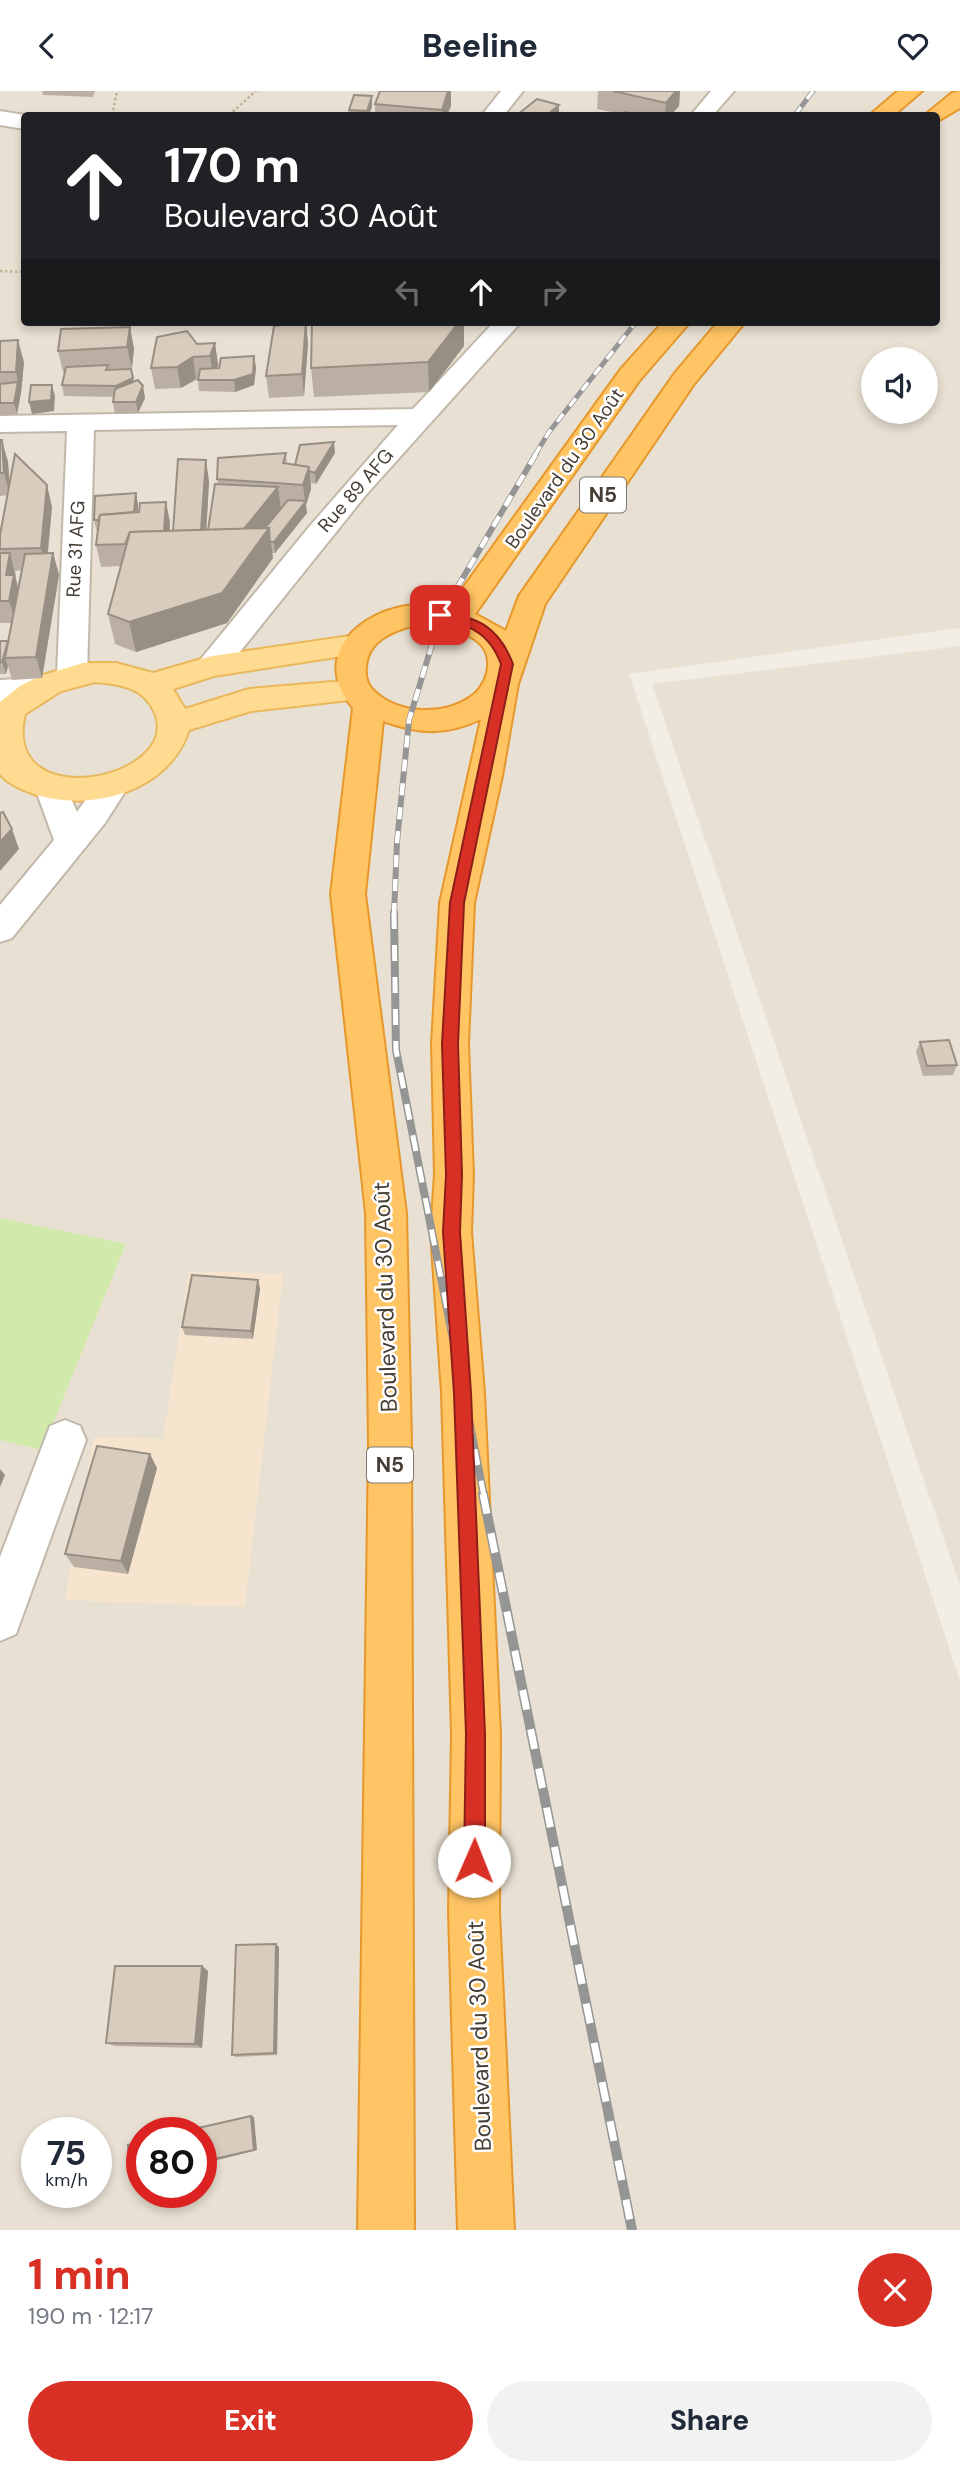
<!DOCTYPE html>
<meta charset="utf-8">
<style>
:root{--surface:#fff;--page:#f2f2f3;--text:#1f2937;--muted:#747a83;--accent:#d93025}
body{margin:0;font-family:"DM Sans",sans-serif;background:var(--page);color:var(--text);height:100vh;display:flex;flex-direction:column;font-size:26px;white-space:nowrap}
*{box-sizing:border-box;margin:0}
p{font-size:23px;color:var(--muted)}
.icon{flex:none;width:38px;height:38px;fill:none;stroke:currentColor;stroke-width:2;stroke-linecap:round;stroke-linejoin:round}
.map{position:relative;height:2139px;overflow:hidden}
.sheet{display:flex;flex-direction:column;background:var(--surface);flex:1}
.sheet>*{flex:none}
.banner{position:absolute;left:21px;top:21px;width:919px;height:214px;border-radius:7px;box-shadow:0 4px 10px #0003;background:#202124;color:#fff;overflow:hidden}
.fabs{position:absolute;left:861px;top:256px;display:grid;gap:14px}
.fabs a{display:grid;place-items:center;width:77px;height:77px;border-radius:50%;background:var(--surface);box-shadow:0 4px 10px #0003;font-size:35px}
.speed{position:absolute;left:21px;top:2026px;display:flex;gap:14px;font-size:35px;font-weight:700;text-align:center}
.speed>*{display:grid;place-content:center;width:91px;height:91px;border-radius:50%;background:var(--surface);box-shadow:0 4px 10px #0003;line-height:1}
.speed small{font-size:18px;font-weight:400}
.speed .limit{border:10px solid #d22;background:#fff;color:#111}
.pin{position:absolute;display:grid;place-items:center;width:60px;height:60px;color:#fff;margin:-30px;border-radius:14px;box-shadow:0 4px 10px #0006}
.me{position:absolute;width:77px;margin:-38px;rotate:1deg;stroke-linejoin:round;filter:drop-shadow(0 0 5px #0008)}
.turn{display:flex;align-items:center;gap:24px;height:147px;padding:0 28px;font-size:32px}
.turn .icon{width:91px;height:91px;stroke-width:2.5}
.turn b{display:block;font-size:49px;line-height:60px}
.lanes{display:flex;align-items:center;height:66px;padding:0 28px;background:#0003;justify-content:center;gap:35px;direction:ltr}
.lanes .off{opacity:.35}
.round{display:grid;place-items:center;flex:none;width:74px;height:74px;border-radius:37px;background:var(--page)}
.head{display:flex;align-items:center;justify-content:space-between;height:119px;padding:0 28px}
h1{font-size:42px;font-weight:800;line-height:52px;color:var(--accent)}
.primary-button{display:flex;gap:14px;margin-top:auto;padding:14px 28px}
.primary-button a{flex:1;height:80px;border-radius:42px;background:var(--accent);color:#fff;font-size:28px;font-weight:800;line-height:80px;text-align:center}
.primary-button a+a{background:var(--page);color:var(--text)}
header{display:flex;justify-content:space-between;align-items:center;height:91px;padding:0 28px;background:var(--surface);font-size:32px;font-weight:800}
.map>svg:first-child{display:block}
.residential{fill:#e8e0d2;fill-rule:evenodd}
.commercial{fill:#f7e4ce}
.green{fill:#d1eaab}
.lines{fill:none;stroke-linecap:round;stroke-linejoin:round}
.minor-casing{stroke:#c2b8aa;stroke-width:4}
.major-casing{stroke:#eab85c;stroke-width:4}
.highway-casing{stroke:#e6982c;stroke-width:4}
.path{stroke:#c2b197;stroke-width:2.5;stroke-dasharray:2.5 2.5;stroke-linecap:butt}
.minor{fill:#fff;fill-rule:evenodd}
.major{fill:#ffdb92;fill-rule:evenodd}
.highway{fill:#ffc464;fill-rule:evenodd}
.rail-far3-casing{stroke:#959595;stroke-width:5}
.rail-far2-casing{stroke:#959595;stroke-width:6}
.rail-far1-casing{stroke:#959595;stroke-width:8}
.rail-casing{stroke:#959595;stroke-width:10}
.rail-far3{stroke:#fff;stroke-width:3.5;stroke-dasharray:10;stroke-linecap:butt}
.rail-far2{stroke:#fff;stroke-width:4.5;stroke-dasharray:12;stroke-linecap:butt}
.rail-far1{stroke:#fff;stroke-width:5;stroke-dasharray:16;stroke-linecap:butt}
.rail{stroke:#fff;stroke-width:7;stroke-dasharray:20;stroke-linecap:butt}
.wall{fill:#bbafa3;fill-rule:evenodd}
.shaded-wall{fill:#988f84}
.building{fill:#d9ccbd;stroke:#988f84;stroke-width:2}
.route{fill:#d93025;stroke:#8d1f18;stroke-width:2}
.labels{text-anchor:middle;stroke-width:5;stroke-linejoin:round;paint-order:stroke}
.far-street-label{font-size:19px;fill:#463e34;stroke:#fff}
.shield{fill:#fff;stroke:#7e7871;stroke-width:2}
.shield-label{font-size:21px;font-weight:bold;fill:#463e34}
.street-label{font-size:23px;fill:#463e34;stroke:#fff}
</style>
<header><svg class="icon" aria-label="back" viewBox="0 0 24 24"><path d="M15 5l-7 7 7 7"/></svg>Beeline<svg class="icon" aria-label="heart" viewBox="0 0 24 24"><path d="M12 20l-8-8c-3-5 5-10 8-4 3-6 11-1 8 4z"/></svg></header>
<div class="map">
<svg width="960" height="2139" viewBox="0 0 960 2139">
<rect width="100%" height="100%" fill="#f3eee5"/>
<g class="residential">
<path d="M0,0H960V537L629,583L960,1590V2139H0ZM24,24H936V231H24ZM873,268H926V320H873ZM37,2042H96V2102H37ZM142,2042H201V2102H142Z"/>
<polygon points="960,555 960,1495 652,593"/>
</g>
<polygon class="commercial" points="189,1180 283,1183 245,1516 65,1509 94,1346 163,1348"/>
<polygon class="green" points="0,1127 126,1153 42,1359 0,1349"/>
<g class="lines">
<defs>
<g id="minor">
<polygon points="501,0 523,0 504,24 482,24"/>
<polygon points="711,0 734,0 713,24 691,24"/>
<polygon points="0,20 25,24 24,38 0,34"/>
<polygon points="494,231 521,231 365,405 223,582 212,585 201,582 197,575 201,568 309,436 398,334 94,339 87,584 83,591 72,594 61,591 57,584 67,340 0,341 0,325 413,318"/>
<polygon points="36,587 47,591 52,598 47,605 0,611 0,589"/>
<polygon points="114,681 126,685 130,693 105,732 12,847 0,851 0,814 54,749 35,697 39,689 51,685 63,689 77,721 102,685"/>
<polygon points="65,1329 80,1335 86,1349 16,1543 0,1550 0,1466 50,1335"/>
</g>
<path id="major" d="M357,544L368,547L372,554L368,561L214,585L173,598L185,618L249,598L356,589L367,593L372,600L367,607L251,620L189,639C169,700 93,721 37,704C23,699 9,694 0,683V611L20,595L40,585L83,572H116L153,582L212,565ZM95,591C119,593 143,596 154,620C186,688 0,727 25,623L61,600Z"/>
<g id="highway">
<polygon points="898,0 922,0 894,24 870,24"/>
<polygon points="960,0 960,17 936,31 936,24 925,24 952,2"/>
<path d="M663,231H690L639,290L475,523L506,540L519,505L675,282L718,231H745L694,293L545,513L518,593L502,685L474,812L468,953L473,1084L471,1141L484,1302L500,1643L499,1821L514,2139H458L449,1821L452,1643L442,1302L431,1141L435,1084L432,953L440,812L481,628C445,645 420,643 383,630L365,803L406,1122L411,1352L414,2139H358L369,1352L366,1122L331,803L353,617C309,565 360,518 415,514C425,514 437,517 448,518L621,278ZM415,534C444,537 497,540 487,582C485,591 478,602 469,607C443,625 397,623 374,600C367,594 365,585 366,576C368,549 393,540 415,534Z"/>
</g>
</defs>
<use href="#minor" class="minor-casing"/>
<use href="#major" class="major-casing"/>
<use href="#highway" class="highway-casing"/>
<g class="path">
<polyline points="112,24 117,0"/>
<polyline points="229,24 256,0"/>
<polyline points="0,180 24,181"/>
</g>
<use href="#minor" class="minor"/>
<use href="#major" class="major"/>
<use href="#highway" class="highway"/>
<defs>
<g id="rail-far3">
<polyline points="795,24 813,0"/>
<polyline points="535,364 549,341 636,231"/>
</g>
<polyline id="rail-far2" points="394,824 397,751 409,629 441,524 536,363"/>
<polyline id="rail-far1" points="394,822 396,959 484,1405"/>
<polyline id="rail" points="483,1403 632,2139"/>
</defs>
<use href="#rail-far3" class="rail-far3-casing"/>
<use href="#rail-far2" class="rail-far2-casing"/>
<use href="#rail-far1" class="rail-far1-casing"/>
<use href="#rail" class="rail-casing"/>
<use href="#rail-far3" class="rail-far3"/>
<use href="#rail-far2" class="rail-far2"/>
<use href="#rail-far1" class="rail-far1"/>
<use href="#rail" class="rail"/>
</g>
<g class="wall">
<polygon points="42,0 95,0 93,6 43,4"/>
<polygon points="380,0 451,0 451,15 447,24 375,24 375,13"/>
<polygon points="598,0 680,0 679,15 671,24 621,24 622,23 597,18"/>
<polygon points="372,16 369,24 349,24 349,19"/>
<polygon points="306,231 308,253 304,305 269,307 266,285"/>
<polygon points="312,231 464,231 464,255 429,301 314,306 311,277"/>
<polygon points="130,236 134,258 131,278 134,290 145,307 138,322 115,323 113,311 114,306 64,305 62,294 64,281 63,281 58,260"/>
<polygon points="0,250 24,271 21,302 17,323 0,324"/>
<polygon points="215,252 218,274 217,277 254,265 256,277 254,294 235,301 199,300 198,288 181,297 155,298 151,277 197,253"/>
<path d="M0,349L8,371L10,393L52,416L48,462H53L59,484L42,587L12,589L8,575L6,583H0V550L8,551L12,532H0V444L8,404L0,405ZM22,479L18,498L15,488L16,484L15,480Z"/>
<polygon points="286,362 287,373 295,374 335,362 316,393 311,392 311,398 306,414 307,422 275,462 272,462 273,467 227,532 136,561 115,553 108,523 121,475 101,476 96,454 97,441 94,429 136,402 138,414 138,421 166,411 170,432 170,440 173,440 206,369 209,391 206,439 208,439 218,394 217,388"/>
<polygon points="920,951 957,974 953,984 923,985 916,961"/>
<polygon points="258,1189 260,1198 253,1248 185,1244 182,1236"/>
<polygon points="157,1377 128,1483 74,1476 65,1463"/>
<polygon points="279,1856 277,1964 236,1966 232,1964"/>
<polygon points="202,1875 208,1880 202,1957 115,1955 106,1952"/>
</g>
<g class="shaded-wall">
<polygon points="448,0 451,0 451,15 447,24 442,24 442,19"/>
<polygon points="676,0 680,0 679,15 671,24 665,24 666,12"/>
<polygon points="372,5 372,16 369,24 367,24 367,20"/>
<polygon points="559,14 559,24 547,24"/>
<polygon points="306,231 308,253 304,305 302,283"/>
<polygon points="459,231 464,231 464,255 429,301 428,271"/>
<polygon points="130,236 134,258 132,278 127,256"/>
<polygon points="18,249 24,271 21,302 17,323 14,312 18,291 16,281"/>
<polygon points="215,252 218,274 213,286 210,265"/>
<polygon points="254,265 256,277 254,294 235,301 234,289"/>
<polygon points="193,266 196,288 181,297 177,276"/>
<polygon points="133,287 135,298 119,306 116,295"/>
<polygon points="52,294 55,305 54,320 32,323 29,311"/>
<polygon points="143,295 145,307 138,322 136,311"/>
<polygon points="2,349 8,371 10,404 4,382"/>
<polygon points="334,351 335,362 316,393 315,382"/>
<polygon points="206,369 209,391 205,464 201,442"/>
<polygon points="309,376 311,398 306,414 307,422 275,462 274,451 305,411 303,394"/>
<polygon points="47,394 52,416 46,478 41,457"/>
<polygon points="278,396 281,418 246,461 243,439"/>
<polygon points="136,402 138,414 136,439 133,428"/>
<polygon points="166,411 170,432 168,465 164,443"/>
<polygon points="269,437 273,467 227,532 136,561 129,531"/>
<polygon points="10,462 20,505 16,532 9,510 6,484"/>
<polygon points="53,462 59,484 42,587 36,566"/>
<polygon points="8,550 11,561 5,567 8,575 6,583 2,571"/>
<polygon points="12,738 19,758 0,780 0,751"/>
<polygon points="258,1189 260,1198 253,1248 251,1240"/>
<polygon points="150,1363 157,1377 128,1483 121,1470"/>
<polygon points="0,1378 5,1384 0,1396"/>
<polygon points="276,1853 279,1856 277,1964 274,1962"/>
<polygon points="202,1875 208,1880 202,1957 195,1953"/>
<polygon points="251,2025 254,2026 257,2059 201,2073 201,2071"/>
</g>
<g class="building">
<polygon points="380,0 448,0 442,19 375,13"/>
<polygon points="613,0 676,0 666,12"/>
<polygon points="354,4 372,5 367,20 349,19"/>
<polygon points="537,8 559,14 547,24 517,24"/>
<polygon points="625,21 638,24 621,24"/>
<polygon points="306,231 302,283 266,285 274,235"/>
<polygon points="312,231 459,231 428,271 311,277"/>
<polygon points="130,236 127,256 58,260 61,238"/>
<polygon points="187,240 197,253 215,252 210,265 193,266 177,276 151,277 157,246"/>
<polygon points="18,249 16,281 0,281 0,250"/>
<polygon points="254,265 253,283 234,289 198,289 200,278 219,277 221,267"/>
<polygon points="108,274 106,279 131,278 133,287 116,295 62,294 66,276"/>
<polygon points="138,289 143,295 136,311 113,311 115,298"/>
<polygon points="18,291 14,312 0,312 0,293"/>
<polygon points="31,294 52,294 51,309 29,311"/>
<polygon points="0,349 2,349 4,382 0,382"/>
<polygon points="334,351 315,382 309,380 309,376 295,374 300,354"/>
<polygon points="286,362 283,372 309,376 303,394 217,388 218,367"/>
<polygon points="15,363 47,394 41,457 0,458 0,444"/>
<polygon points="178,368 206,369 201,439 173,440"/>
<polygon points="215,393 278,396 244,438 208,439"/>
<polygon points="136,402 134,421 100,424 99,429 94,429 95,405"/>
<polygon points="288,409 306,410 274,451 270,451 269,437 265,437"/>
<polygon points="166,411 164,440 130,441 125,453 96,454 100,424 139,421 140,412"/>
<polygon points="269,437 222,502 129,531 108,523 130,441"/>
<polygon points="0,462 10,462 6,484 14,484 9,510 0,510"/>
<polygon points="53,462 36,566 5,567 25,463"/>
<polygon points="0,550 8,550 2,571 0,572"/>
<polygon points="3,721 12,738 0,751 0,722"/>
<polygon points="949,949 957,974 927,975 920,951"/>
<polygon points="192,1184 258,1189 251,1240 182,1236"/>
<polygon points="97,1355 150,1363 121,1470 65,1463"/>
<polygon points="276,1853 274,1962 232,1964 236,1854"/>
<polygon points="115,1875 202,1875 195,1953 106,1952"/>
<polygon points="251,2025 254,2059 201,2071 201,2042 176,2042"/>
<polygon points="142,2050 142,2086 130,2088 128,2054"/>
</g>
<path class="route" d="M440,520C478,526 499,536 513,573L464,812L458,953L462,1084L460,1141L471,1302L485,1643V1770L482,1777L474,1780L467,1777L464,1770L466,1643L454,1302L443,1141L446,1084L442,953L450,812L501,573C488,539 469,535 436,527L434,524Z"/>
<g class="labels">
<g class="far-street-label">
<text transform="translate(564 377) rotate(-55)" y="7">Boulevard du 30 Août</text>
<text transform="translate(355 399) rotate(-49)" y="7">Rue 89 AFG</text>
<text transform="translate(75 458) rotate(-87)" y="7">Rue 31 AFG</text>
</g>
<g class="shield">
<rect x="580" y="386.5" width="46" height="35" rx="5"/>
<rect x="367" y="1356.5" width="46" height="35" rx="5"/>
</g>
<g class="shield-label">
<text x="603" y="411">N5</text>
<text x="390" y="1381">N5</text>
</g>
<g class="street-label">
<text transform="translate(385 1206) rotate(-92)" y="8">Boulevard du 30 Août</text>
<text transform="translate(479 1945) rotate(-92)" y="8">Boulevard du 30 Août</text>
</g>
</g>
</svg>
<div class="fabs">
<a><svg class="icon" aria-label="sound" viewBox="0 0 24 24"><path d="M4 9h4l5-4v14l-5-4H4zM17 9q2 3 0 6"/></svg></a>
</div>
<div class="speed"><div>75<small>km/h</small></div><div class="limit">80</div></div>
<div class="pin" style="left:440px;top:524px;background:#d93025"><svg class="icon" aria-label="arrive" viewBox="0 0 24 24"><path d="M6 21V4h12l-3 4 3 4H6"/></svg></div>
<svg class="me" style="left:474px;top:1770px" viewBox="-20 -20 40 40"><circle r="19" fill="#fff"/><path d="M0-13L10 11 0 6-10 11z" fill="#d93025"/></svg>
<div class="banner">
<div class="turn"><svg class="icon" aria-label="ahead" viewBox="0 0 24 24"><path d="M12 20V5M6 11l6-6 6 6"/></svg><div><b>170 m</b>Boulevard 30 Août</div></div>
<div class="lanes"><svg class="icon off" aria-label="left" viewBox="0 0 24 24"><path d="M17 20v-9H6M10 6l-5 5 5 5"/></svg><svg class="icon" aria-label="ahead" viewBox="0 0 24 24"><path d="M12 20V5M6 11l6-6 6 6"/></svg><svg class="icon off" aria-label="right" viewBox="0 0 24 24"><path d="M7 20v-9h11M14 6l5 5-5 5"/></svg></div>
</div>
</div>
<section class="sheet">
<div class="head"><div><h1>1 min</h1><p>190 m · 12:17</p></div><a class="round" style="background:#d93025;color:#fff"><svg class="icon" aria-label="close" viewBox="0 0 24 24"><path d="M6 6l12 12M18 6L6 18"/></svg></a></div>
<div class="primary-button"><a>Exit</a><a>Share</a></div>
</section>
